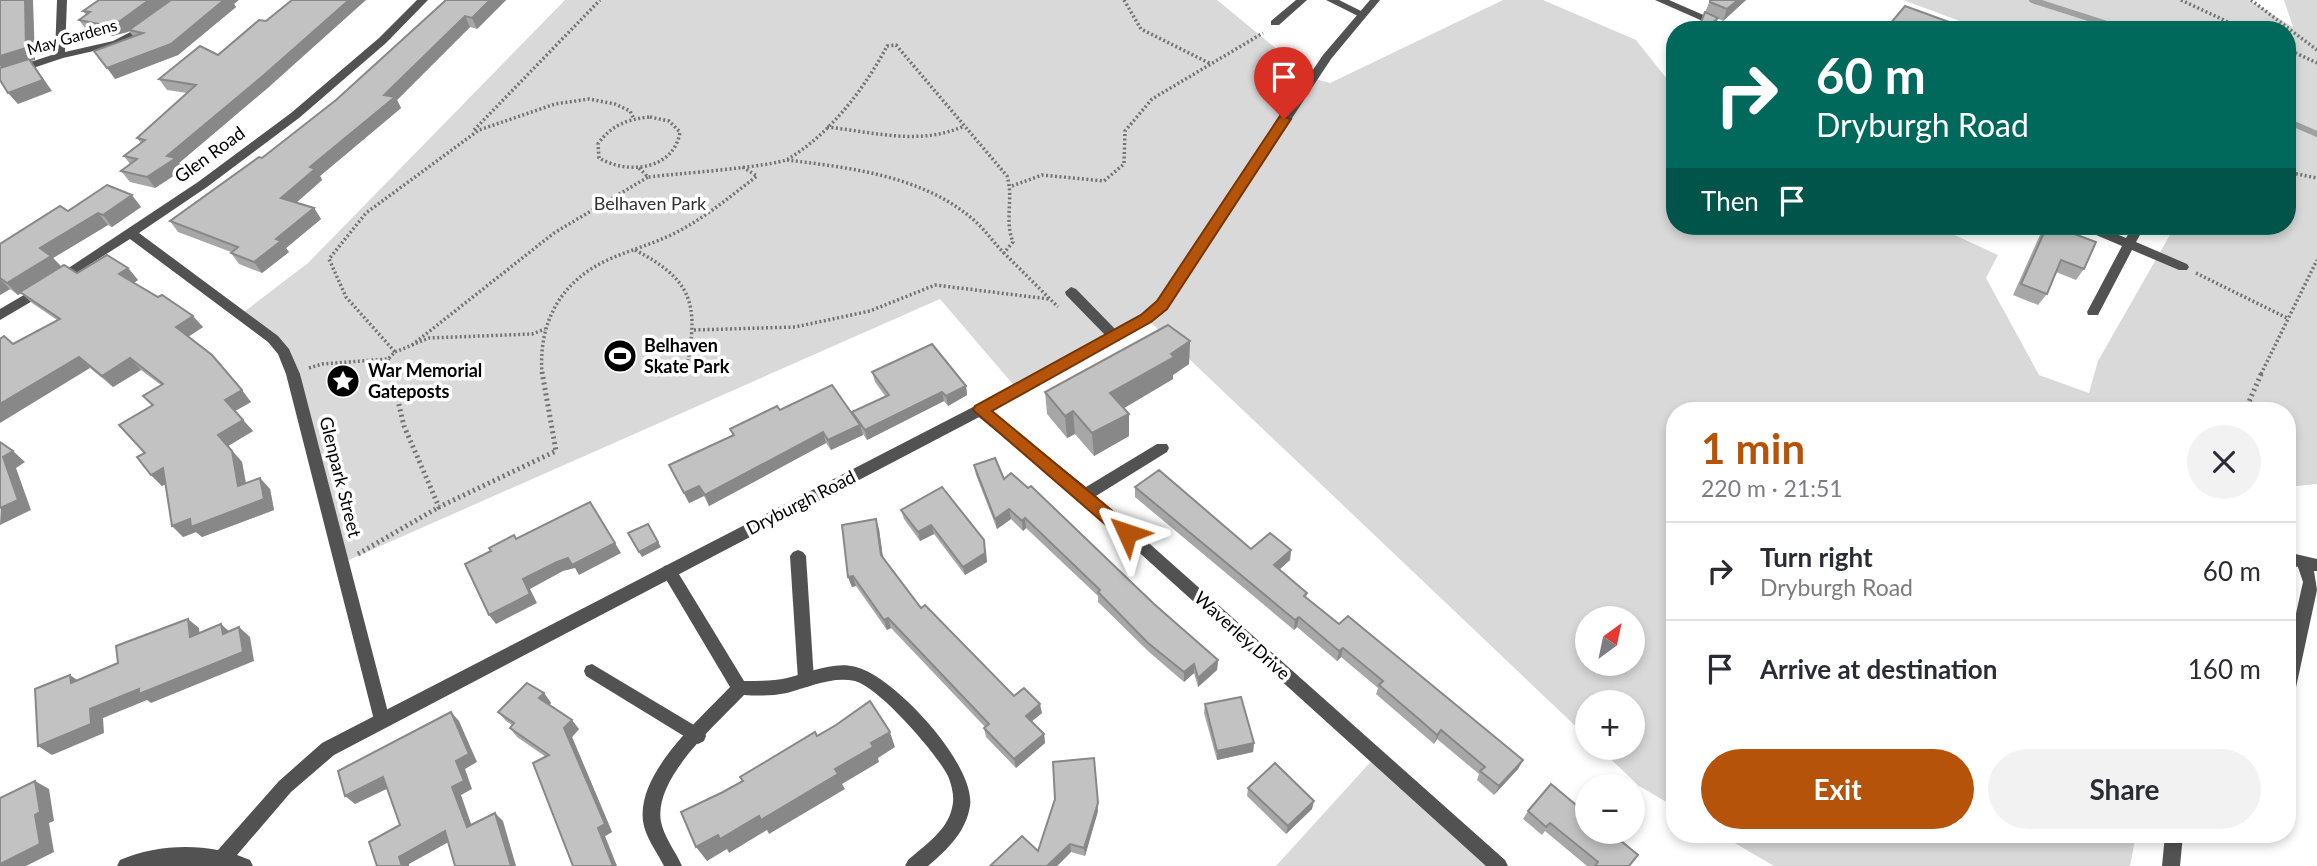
<!DOCTYPE html>
<meta charset="utf-8">
<style>
:root{--surface:#fff;--page:#f2f2f3;--text:#2b2b33;--muted:#7c7c81;--line:#e1e1e2;--accent:#b45309}
body{margin:0;font-family:Lato,sans-serif;background:var(--page);color:var(--text);height:100vh;display:flex;flex-direction:column;font-size:26px;white-space:nowrap}
*{box-sizing:border-box;margin:0}
p{font-size:23px;color:var(--muted)}
.icon{flex:none;width:38px;height:38px;fill:none;stroke:currentColor;stroke-width:2;stroke-linecap:round;stroke-linejoin:round}
.map{position:relative;flex:1;overflow:hidden}
.details{position:absolute;left:1666px;top:402px;width:630px;height:441px;display:flex;flex-direction:column;background:var(--surface);border-radius:28px;box-shadow:0 4px 10px #0003}
.details>*{flex:none}
.guide{position:absolute;left:1666px;top:21px;width:630px;height:214px;border-radius:28px;box-shadow:0 4px 10px #0003;background:#00695c;color:#fff;overflow:hidden}
.needle{width:46px;rotate:33deg}
.buttons{position:absolute;left:1575px;top:606px;display:grid;gap:14px}
.buttons a{display:grid;place-items:center;width:70px;height:70px;border-radius:50%;background:var(--surface);box-shadow:0 4px 10px #0003;font-size:35px}
.pin{position:absolute;display:grid;place-items:center;width:60px;height:60px;color:#fff;margin:-72px -30px;border-radius:50% 50% 50% 0;rotate:-45deg;box-shadow:0 0 7px #0007}
.pin .icon{rotate:45deg}
.me{position:absolute;width:77px;margin:-38px;rotate:312deg;stroke-linejoin:round;filter:drop-shadow(0 0 5px #0008)}
.turn{display:flex;align-items:center;gap:24px;height:147px;padding:0 35px;font-size:32px}
.turn .icon{width:91px;height:91px;stroke-width:2.5}
.turn b{display:block;font-size:49px;line-height:60px}
.then{display:flex;align-items:center;height:66px;padding:0 35px;background:#0003;gap:14px;font-size:26px}
.round{display:grid;place-items:center;flex:none;width:74px;height:74px;border-radius:37px;background:var(--page)}
.overview{display:flex;align-items:center;justify-content:space-between;height:119px;padding:0 35px}
h1{font-size:42px;font-weight:700;line-height:52px;color:var(--accent)}
.button{display:flex;gap:14px;margin-top:auto;padding:14px 35px}
.button a{flex:1;height:80px;border-radius:42px;background:var(--accent);color:#fff;font-size:28px;font-weight:700;line-height:80px;text-align:center}
.button a+a{background:var(--page);color:var(--text)}
ul{padding:0;list-style:none}
li{display:flex;align-items:center;gap:21px;height:98px;padding:0 35px;border-top:2px solid var(--line)}
li div{flex:1}
li b{display:block;font-size:26px}
li em{font-style:normal}
.map>svg:first-child{display:block}
.green{fill:#d9d9d9;fill-rule:evenodd}
.lines{fill:none;stroke-linecap:round;stroke-linejoin:round}
.stream{stroke:#a0a0a0;stroke-width:6}
.path-far1{stroke:#747474;stroke-width:3.5;stroke-dasharray:2 2.5;stroke-linecap:butt}
.path{stroke:#747474;stroke-width:5;stroke-dasharray:2 3.5;stroke-linecap:butt}
.service{fill:#525252;fill-rule:evenodd}
.minor{fill:#525252;fill-rule:evenodd}
.tertiary{fill:#525252;fill-rule:evenodd}
.wall{fill:#a7a7a7}
.shaded-wall{fill:#888}
.building{fill:#c2c2c2;stroke:#888;stroke-width:2}
.route{fill:#b45309;stroke:#753606;stroke-width:2}
.labels{text-anchor:middle;stroke-width:7;stroke-linejoin:round;paint-order:stroke}
.far-street-label{font-size:16px;fill:#000;stroke:#fff}
.street-label{font-size:18px;fill:#000;stroke:#fff}
.park-label{font-size:18px;fill:#303030;stroke:#fff}
.poi-label{font-size:18px;font-weight:bold;fill:#000;stroke:#fff;text-anchor:start}
</style>
<div class="map">
<svg width="2317" height="866" viewBox="0 0 2317 866">
<rect width="100%" height="100%" fill="#fff"/>
<g class="green">
<path d="M565,0H1217L1312,78L1330,83L1503,0H1543L1636,40L1675,89V226H1935L1998,255L1986,278L2039,375L2089,393L2098,361L2175,226H2287V30H1984L1903,0H2249L2293,27L2284,0H2317V484L2287,487V411H1675V807L1639,786L1598,747H1633V702H1587V737L1146,318L1017,389L940,299L342,563L284,352L240,315L308,263ZM1587,618H1633V663H1587Z"/>
<polygon points="1376,756 1499,866 1276,866"/>
<polygon points="1721,835 2136,835 2130,866 1774,866"/>
</g>
<g class="lines">
<g class="stream">
<polyline points="2032,0 2126,30"/>
<polyline points="2287,121 2317,134"/>
</g>
<g class="path-far1">
<polyline points="1124,0 1141,29 1211,64"/>
<polyline points="2181,0 2245,30"/>
<polyline points="2251,0 2317,50"/>
<polyline points="2287,49 2317,63"/>
<path d="M650,117L669,121L680,132C674,170 628,175 599,158L598,144C611,125 628,119 650,117Z"/>
<path d="M827,127C873,132 920,146 964,126"/>
<polyline points="474,130 600,0"/>
<path d="M787,160C852,168 924,176 975,221C986,231 994,243 1004,253"/>
<path d="M639,168L648,177C672,174 773,167 788,159C830,134 865,88 887,46L896,45L1007,176C1014,198 1004,220 1013,242L1004,253L1058,307"/>
<polyline points="2287,172 2317,178"/>
<polyline points="1012,186 1042,175 1104,181 1124,164 1125,131 1152,99 1263,33"/>
<path d="M635,250C689,278 699,301 688,360"/>
<polyline points="2196,273 2287,318"/>
<polyline points="694,330 795,327 870,311 935,285 1049,299"/>
<polyline points="412,345 554,233 648,177"/>
<polyline points="395,352 429,338 532,334 545,329"/>
<polyline points="388,359 392,374"/>
<polyline points="309,368 322,364 388,359 395,352 346,297 329,259 366,213 479,130 555,104 589,99 615,104 630,111 634,119"/>
<path d="M542,374C538,321 562,279 612,258C633,249 656,243 677,232C706,217 731,196 757,176L741,166"/>
<polyline points="2261,374 2317,260"/>
</g>
<g class="path">
<polyline points="391,372 404,426 439,507 556,451 542,372"/>
<polyline points="2245,411 2262,372"/>
<polyline points="358,554 439,507"/>
</g>
<g class="service">
<polygon points="1296,0 1307,0 1279,25 1271,25 1271,21"/>
<polygon points="1071,287 1076,289 1119,333 1121,336 1119,339 1109,339 1066,295 1065,292"/>
<polygon points="798,550 803,552 806,556 814,680 812,685 806,687 800,685 798,680 790,556 793,552"/>
<polygon points="2287,552 2317,559 2317,571 2314,571 2317,590 2295,692 2293,697 2287,699 2287,654 2303,582 2298,567 2287,564"/>
<polygon points="592,664 704,731 706,736 704,741 698,744 692,741 586,676 584,671 586,666"/>
<polygon points="2165,835 2183,835 2180,866 2162,866"/>
</g>
<g class="minor">
<polygon points="57,0 67,0 65,52 113,41 146,24 154,24 155,26 120,45 63,58 0,79 0,72 55,54"/>
<polygon points="417,0 428,0 386,43 299,118 207,187 139,233 278,336 289,349 300,374 390,720 388,725 382,728 376,725 374,720 286,374 278,354 268,342 130,239 62,282 54,282 52,279 198,182 291,113 379,38"/>
<polygon points="1326,0 1339,0 1367,14 1362,17 1358,16"/>
<polygon points="1655,0 1669,0 1738,30 1723,30"/>
<polygon points="1820,21 1855,27 1860,30 1821,27 1802,30"/>
<polygon points="2080,226 2097,226 2126,238 2133,226 2145,226 2136,242 2187,264 2189,267 2187,270 2179,270 2132,250 2098,315 2088,315 2087,312 2122,246 2082,229"/>
<polygon points="41,285 46,287 47,290 46,293 0,320 0,309"/>
<polygon points="980,405 985,406 1086,487 1157,444 1167,444 1169,448 1167,452 1096,496 1505,860 1508,866 1486,866 1080,499 975,414 973,410 975,406"/>
<path d="M669,565L674,566L744,681C759,681 773,681 787,678C809,673 833,661 856,667C894,676 976,765 970,806C966,832 947,850 928,866H905L908,860C925,845 947,831 952,808C955,798 952,786 948,776C937,754 879,687 855,681C832,676 809,687 787,693C772,696 758,696 744,695C716,725 653,778 661,822C664,837 676,852 682,866H664C657,852 645,837 643,821C637,772 700,719 730,687L664,576L661,571L664,566Z"/>
</g>
<path class="tertiary" d="M1370,0H1380L1331,59L1167,308L1151,321L985,414L334,755L291,792L237,855L250,860L253,866H117L120,860C150,847 186,844 218,850L279,781L322,743L975,406L1141,315L1157,302L1323,55Z"/>
</g>
<g class="wall">
<polygon points="446,0 506,0 477,29 470,27 397,100 401,108 320,176 322,180 296,203 314,208 321,219 286,248 289,252 262,273 239,264 231,253 231,252 178,232 170,221 262,158 336,100"/>
<polygon points="1710,0 1746,0 1723,21 1717,18 1712,30 1698,30"/>
<polygon points="234,4 236,7 178,55 115,79 133,36 129,31 112,36 87,31 79,20 86,15 83,11"/>
<polygon points="159,79 270,86 179,163 184,169 155,188 130,182 121,171 130,164 124,156 141,143 137,138 187,93 167,90"/>
<polygon points="141,207 112,227 108,225 53,258 61,267 77,273 128,268 138,280 133,283 203,327 188,337 251,402 235,411 253,431 228,446 242,462 246,483 270,489 274,510 202,537 196,532 183,537 166,484 162,486 151,475 145,453 152,406 143,396 161,385 141,370 113,387 90,368 13,344 57,320 32,303 21,293 18,295 10,289 0,295 0,244 68,211"/>
<polygon points="2047,226 2084,269 2076,280 2056,272 2047,294 2038,305 2013,295 2040,235"/>
<polygon points="1190,341 1189,364 1173,375 1173,379 1123,408 1129,436 1094,456 1075,434 1067,438 1047,414 1045,392"/>
<polygon points="872,372 966,386 967,395 948,406 944,401 867,440 861,431 863,435 831,450 826,443 709,506 704,496 689,503 669,465 733,436 730,429 780,410 853,415 852,412 885,396 875,382"/>
<polygon points="974,465 1004,479 1154,604 1218,660 1217,670 1198,687 1194,673 1184,682 1149,652 1098,602 1098,596 1026,528 1023,531 1011,519 997,529 976,475"/>
<polygon points="1135,487 1251,549 1291,550 1290,560 1279,570 1307,593 1306,598 1339,624 1523,760 1518,769 1494,795 1477,780 1479,774 1437,739 1434,744 1376,694 1378,688 1341,657 1337,661 1297,627 1294,630 1135,497"/>
<polygon points="901,510 986,549 987,562 965,575 934,534 920,541 904,519"/>
<polygon points="879,529 883,558 921,608 1014,696 1042,713 1031,722 1044,734 1045,743 1016,768 986,737 984,728 985,727 891,628 887,630 856,586 852,587 848,577"/>
<polygon points="544,693 551,703 549,705 579,729 572,737 612,832 605,836 546,757 517,737 510,728 512,725 506,721 498,712"/>
<polygon points="1205,704 1254,743 1253,752 1217,760 1204,713"/>
<polygon points="1248,788 1312,809 1286,834 1247,796"/>
<polygon points="1098,811 1085,856 1071,852 1057,866 990,866 1038,851"/>
<polygon points="1528,811 1629,866 1587,866 1545,831 1542,835 1523,819"/>
</g>
<g class="shaded-wall">
<polygon points="25,0 33,0 35,60 31,61 52,91 18,104 8,93 3,69 0,66 0,56"/>
<polygon points="149,0 172,0 128,32 112,36 104,25"/>
<polygon points="224,0 239,0 234,4 236,7 178,55 115,79 107,68"/>
<polygon points="349,0 366,0 270,86 179,163 184,169 155,188 147,177 167,156"/>
<polygon points="490,0 506,0 477,29 472,18"/>
<polygon points="1738,0 1746,0 1723,21 1727,9"/>
<polygon points="465,16 470,27 397,100 401,108 320,176 322,180 289,209 281,198 310,167"/>
<polygon points="1718,18 1712,30 1704,30"/>
<polygon points="132,195 141,207 112,227 103,215"/>
<polygon points="314,208 321,219 286,248 289,252 262,273 254,262 276,239"/>
<polygon points="98,213 108,225 53,258 62,267 18,295 7,283 40,248"/>
<polygon points="128,268 138,280 129,286 119,274"/>
<polygon points="0,279 10,289 0,295"/>
<polygon points="193,316 203,327 186,338 176,327"/>
<polygon points="1190,341 1189,364 1173,375 1173,379 1111,416 1110,393 1171,354"/>
<polygon points="79,357 90,368 0,423 0,404"/>
<polygon points="130,358 141,370 113,387 102,376"/>
<polygon points="966,386 967,395 948,406 946,396"/>
<polygon points="242,390 251,402 235,411 225,400"/>
<polygon points="942,392 944,401 867,440 865,430"/>
<polygon points="1073,411 1075,434 1067,438 1065,416"/>
<polygon points="1129,414 1129,436 1094,456 1092,433"/>
<polygon points="243,420 253,431 228,446 242,462 248,497 238,486 218,435"/>
<polygon points="860,425 863,435 831,450 828,440"/>
<polygon points="823,432 826,443 709,506 705,495"/>
<polygon points="13,451 25,462 16,468 31,510 0,525 3,457"/>
<polygon points="163,468 174,479 162,486 151,475"/>
<polygon points="260,478 270,489 274,510 202,537 196,532 183,537 172,526"/>
<polygon points="699,486 704,496 689,503 684,493"/>
<polygon points="1009,509 1011,519 997,529 995,519"/>
<polygon points="1025,518 1026,528 1023,531 1022,521"/>
<polygon points="876,519 879,529 884,565 881,555"/>
<polygon points="931,525 934,534 920,541 918,532"/>
<polygon points="984,540 987,562 965,575 963,567"/>
<polygon points="658,542 661,547 642,557 639,552"/>
<polygon points="615,543 621,553 579,575 575,568 563,571 530,589 537,603 496,624 489,615 523,579 557,562"/>
<polygon points="1291,550 1290,560 1273,575 1274,565"/>
<polygon points="853,576 856,586 852,587 848,577"/>
<polygon points="1299,617 1297,627 1294,630 1295,620"/>
<polygon points="888,618 891,628 887,630 884,620"/>
<polygon points="188,619 199,628 201,646 190,637"/>
<polygon points="221,624 232,634 223,634"/>
<polygon points="239,627 250,637 254,661 151,703 147,700 103,718 104,733 52,755 38,746 90,709"/>
<polygon points="1343,648 1341,657 1337,661 1339,651"/>
<polygon points="1218,660 1217,670 1198,687 1198,678"/>
<polygon points="1194,664 1194,673 1184,682 1184,672"/>
<polygon points="70,675 83,684 71,683"/>
<polygon points="544,693 551,703 546,708 539,698"/>
<polygon points="1040,704 1042,713 1027,725 1026,716"/>
<polygon points="451,712 459,721 477,762 465,769 472,789 461,795 475,835 467,827 452,787 456,761"/>
<polygon points="572,720 579,729 572,737 612,832 605,836 617,866 613,866 598,828 564,728"/>
<polygon points="1441,730 1437,739 1434,744 1437,735"/>
<polygon points="890,732 895,747 878,758 879,762 842,784 845,789 769,834 767,830 729,853 727,849 707,861 696,847"/>
<polygon points="1044,734 1045,743 1016,768 1014,759"/>
<polygon points="1254,743 1253,752 1217,760 1217,751"/>
<polygon points="1094,758 1098,811 1085,856 1084,848"/>
<polygon points="1523,760 1518,769 1494,795 1499,786"/>
<polygon points="383,777 393,786 355,804 345,796"/>
<polygon points="35,781 49,789 54,821 49,823 54,852 26,866 0,866 0,864"/>
<polygon points="1314,801 1312,809 1286,834 1288,826"/>
<polygon points="495,813 503,821 516,866 511,866"/>
<polygon points="445,831 454,839 409,864 409,866 402,866 399,857"/>
<polygon points="1070,844 1071,852 1057,866 1047,866"/>
</g>
<g class="building">
<polygon points="0,0 25,0 26,48 0,56"/>
<polygon points="99,0 149,0 120,21 104,25 79,20 90,12 83,11"/>
<polygon points="171,0 224,0 171,44 107,68 94,51 143,33 129,30"/>
<polygon points="292,0 349,0 264,75 167,156 176,158 147,177 121,171 137,159 124,156 145,140 137,138 196,85 159,79 200,46 218,55 259,20 266,21"/>
<polygon points="446,0 490,0 472,18 465,16 384,95 395,97 310,167 315,169 281,198 314,208 276,239 281,241 254,262 231,253 238,247 170,221 259,157 262,158 336,100"/>
<polygon points="1710,0 1738,0 1727,9 1710,2"/>
<polygon points="1905,6 1971,30 1885,30"/>
<polygon points="1705,12 1718,18 1704,30 1698,30"/>
<polygon points="29,59 43,80 8,93 0,80 0,68"/>
<polygon points="107,185 132,195 103,215 98,213 40,248 51,256 7,283 0,278 0,244 60,206 68,211"/>
<polygon points="2047,226 2053,226 2096,242 2084,269 2061,260 2047,294 2021,284"/>
<polygon points="107,255 128,268 119,274 158,297 162,295 193,316 176,327 212,355 242,390 225,400 243,420 218,435 232,451 238,486 260,478 264,499 191,527 190,519 172,526 163,468 151,475 137,457 145,453 119,425 153,405 143,396 163,384 130,358 102,376 79,357 0,404 0,339 4,336 13,344 60,319 20,292 64,265 77,273"/>
<polygon points="1168,325 1190,341 1171,354 1174,357 1110,393 1129,414 1092,433 1073,411 1065,416 1045,392"/>
<polygon points="932,344 966,386 946,396 942,392 865,430 852,412 889,395 872,372"/>
<polygon points="832,385 860,425 828,440 823,432 705,495 699,486 684,493 669,465 734,435 730,429 777,406 780,410"/>
<polygon points="0,442 13,451 3,457 18,500 0,508"/>
<polygon points="995,458 1004,479 1011,473 1028,488 1031,486 1154,604 1218,660 1198,678 1194,664 1184,672 1148,643 1098,592 1100,590 1025,518 1022,521 1009,509 995,519 974,465"/>
<polygon points="1159,470 1251,549 1270,533 1291,550 1274,565 1307,593 1304,596 1339,624 1348,616 1523,760 1499,786 1480,771 1485,767 1441,730 1437,735 1420,720 1379,685 1383,681 1343,648 1339,651 1299,617 1295,620 1135,487"/>
<polygon points="942,487 984,540 985,553 963,567 931,525 918,532 901,510"/>
<polygon points="590,502 615,543 572,565 568,558 557,562 523,579 530,594 489,615 465,564 491,551 489,548 514,535 516,539"/>
<polygon points="876,519 881,555 921,608 925,605 1014,696 1024,688 1040,704 1026,716 1044,734 1014,759 984,728 989,724 888,618 884,620 853,576 848,577 842,525"/>
<polygon points="648,524 658,542 639,552 628,533"/>
<polygon points="188,619 190,637 221,624 223,634 239,627 243,652 139,694 139,689 90,709 91,724 38,746 35,689 70,675 71,683 118,663 116,646"/>
<polygon points="527,683 544,693 539,698 572,720 564,728 605,824 598,828 613,866 573,866 533,763 549,755 510,728 514,723 498,712"/>
<polygon points="1241,697 1254,743 1217,751 1205,704"/>
<polygon points="870,701 890,732 871,743 873,747 835,769 838,774 761,820 759,816 720,839 718,835 696,847 681,812 723,792 743,781 740,777 815,732 817,736 836,725"/>
<polygon points="451,712 469,754 456,761 464,781 452,787 467,827 495,813 511,866 455,866 445,831 399,857 402,866 377,866 369,842 400,825 383,777 345,796 338,771"/>
<polygon points="1094,758 1098,803 1084,848 1070,844 1047,866 990,866 1022,836 1038,851 1055,799 1053,762"/>
<polygon points="1275,763 1314,801 1288,826 1248,788"/>
<polygon points="35,781 40,812 35,815 40,844 0,864 0,798"/>
<polygon points="1551,784 1587,814 1587,831 1609,831 1638,855 1629,866 1595,866 1598,862 1550,823 1546,827 1528,811"/>
</g>
<polygon class="route" points="1280,116 1291,119 1167,309 1151,322 992,411 1133,528 1135,533 1133,538 1121,538 973,410 975,406 1141,315 1157,301"/>
<defs>
<symbol id="stadium-disc" viewBox="-11 -11 22 22"><circle r="9.5" fill="#000" stroke="#fff"/><path d="M0-5a6.5 5 0 1 0 0 10a6.5 5 0 1 0 0-10ZM-3.5-1.8h7v3.6h-7Z" fill="#fff"/></symbol>
<symbol id="sight-disc" viewBox="-11 -11 22 22"><circle r="9.5" fill="#000" stroke="#fff"/><path d="M0-6L1.8-2.2L6-1.7L2.9 1.2L3.7 5.4L0 3.3L-3.7 5.4L-2.9 1.2L-6-1.7L-1.8-2.2Z" fill="#fff"/></symbol>
</defs>
<g fill-rule="evenodd">
<use href="#stadium-disc" x="601" y="337" width="38" height="38"/>
<use href="#sight-disc" x="324" y="362" width="38" height="38"/>
</g>
<g class="labels">
<g class="far-street-label">
<text transform="translate(72 37) rotate(-16)" y="6">May Gardens</text>
</g>
<g class="street-label">
<text transform="translate(210 155) rotate(-36)" y="6">Glen Road</text>
<text transform="translate(340 477) rotate(76)" y="6">Glenpark Street</text>
<text transform="translate(801 503) rotate(-27)" y="6">Dryburgh Road</text>
<text transform="translate(1242 636) rotate(42)" y="6">Waverley Drive</text>
</g>
<g class="park-label">
<text x="650" y="210">Belhaven Park</text>
</g>
<g class="poi-label">
<text x="644" y="352">Belhaven<tspan x="644" dy="21">Skate Park</tspan></text>
<text x="368" y="377">War Memorial<tspan x="368" dy="21">Gateposts</tspan></text>
</g>
</g>
</svg>
<div class="buttons">
<a><svg class="needle" viewBox="-14 -14 28 28"><path d="M0-13l5 13h-10z" fill="#e53935"/><path d="M0 13l5-13h-10z" fill="#7c7c81"/></svg></a>
<a>+</a>
<a>−</a>
</div>
<div class="pin" style="left:1284px;top:119px;background:#d93025"><svg class="icon" aria-label="arrive" viewBox="0 0 24 24"><path d="M6 21V4h12l-3 4 3 4H6"/></svg></div>
<svg class="me" style="left:1127px;top:533px" viewBox="-20 -20 40 40"><path d="M0-17L14 15 0 8-14 15z" fill="#b45309" stroke="#fff" stroke-width="4"/></svg>
<div class="guide">
<div class="turn"><svg class="icon" aria-label="right" viewBox="0 0 24 24"><path d="M7 20v-9h11M14 6l5 5-5 5"/></svg><div><b>60 m</b>Dryburgh Road</div></div>
<div class="then">Then<svg class="icon" aria-label="arrive" viewBox="0 0 24 24"><path d="M6 21V4h12l-3 4 3 4H6"/></svg></div>
</div>
<section class="details">
<div class="overview"><div><h1>1 min</h1><p>220 m · 21:51</p></div><a class="round"><svg class="icon" aria-label="close" viewBox="0 0 24 24"><path d="M6 6l12 12M18 6L6 18"/></svg></a></div>
<ul>
<li><svg class="icon" aria-label="right" viewBox="0 0 24 24"><path d="M7 20v-9h11M14 6l5 5-5 5"/></svg><div><b>Turn right</b><p>Dryburgh Road</p></div><em>60 m</em></li>
<li><svg class="icon" aria-label="arrive" viewBox="0 0 24 24"><path d="M6 21V4h12l-3 4 3 4H6"/></svg><div><b>Arrive at destination</b></div><em>160 m</em></li>
</ul>
<div class="button"><a>Exit</a><a>Share</a></div>
</section>
</div>
